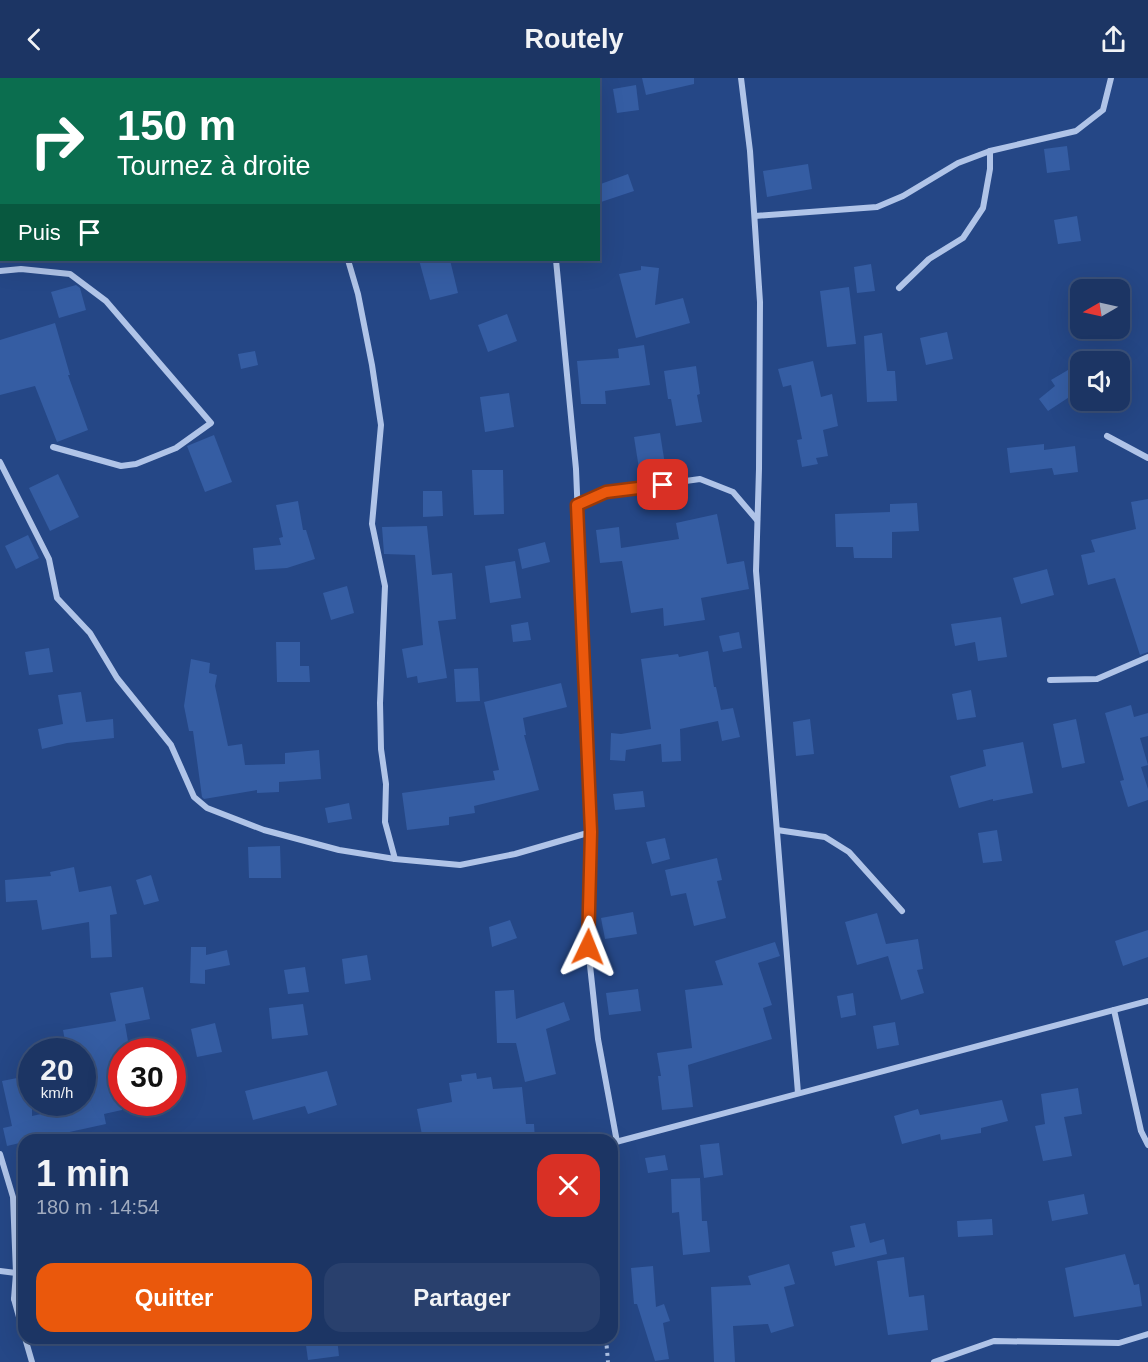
<!DOCTYPE html>
<html lang="fr">
<meta charset="utf-8">
<style>
:root{--surface:#1c3564;--page:#29406d;--text:#f1f3f6;--muted:#a0abbf;--line:#3a5078;--accent:#ea580c}
body{margin:0;font-family:Helvetica,sans-serif;background:var(--page);color:var(--text);height:100vh;display:flex;flex-direction:column;font-size:22px;white-space:nowrap}
*{box-sizing:border-box;margin:0}
p{font-size:20px;color:var(--muted)}
.icon{flex:none;width:33px;height:33px;fill:none;stroke:currentColor;stroke-width:2;stroke-linecap:round;stroke-linejoin:round}
.map{position:relative;flex:1;overflow:hidden}
.drawer{position:absolute;left:18px;top:1056px;width:600px;height:210px;display:flex;flex-direction:column;background:var(--surface);border-radius:18px;box-shadow:0 6px 24px #0002,0 0 0 2px var(--line)}
.drawer>*{flex:none}
.banner{position:absolute;left:0px;top:0px;width:600px;height:183px;box-shadow:0 6px 24px #0002,0 0 0 2px var(--line);background:#0b6e4f;color:#fff;overflow:hidden}
.needle{width:39px;rotate:261deg}
.tools{position:absolute;left:1070px;top:201px;display:grid;gap:12px}
.tools a{display:grid;place-items:center;width:60px;height:60px;border-radius:12px;background:var(--surface);box-shadow:0 6px 24px #0002,0 0 0 2px var(--line);font-size:30px}
.speed{position:absolute;left:18px;top:960px;display:flex;gap:12px;font-size:30px;font-weight:700;text-align:center}
.speed>*{display:grid;place-content:center;width:78px;height:78px;border-radius:50%;background:var(--surface);box-shadow:0 6px 24px #0002,0 0 0 2px var(--line);line-height:1}
.speed small{font-size:15px;font-weight:400}
.speed .limit{border:9px solid #d22;background:#fff;color:#111}
.pin{position:absolute;display:grid;place-items:center;width:51px;height:51px;color:#fff;margin:-26px;border-radius:12px;box-shadow:0 3px 9px #0006}
.me{position:absolute;width:66px;margin:-33px;rotate:2deg;stroke-linejoin:round;filter:drop-shadow(0 0 4px #0008)}
.turn{display:flex;align-items:center;gap:21px;height:126px;padding:0 18px;font-size:27px}
.turn .icon{width:78px;height:78px;stroke-width:2.5}
.turn b{display:block;font-size:42px;line-height:51px}
.then{display:flex;align-items:center;height:57px;padding:0 18px;background:#0003;gap:12px;font-size:22px}
.round{display:grid;place-items:center;flex:none;width:63px;height:63px;border-radius:18px;background:var(--page)}
.headline{display:flex;align-items:center;justify-content:space-between;height:102px;padding:0 18px}
h1{font-size:36px;font-weight:700;line-height:45px}
.cta{display:flex;gap:12px;margin-top:auto;padding:12px 18px}
.cta a{flex:1;height:69px;border-radius:18px;background:var(--accent);color:#fff;font-size:24px;font-weight:700;line-height:69px;text-align:center}
.cta a+a{background:var(--page);color:var(--text)}
header{display:flex;justify-content:space-between;align-items:center;height:78px;padding:0 18px;background:var(--surface);font-size:27px;font-weight:700}
.map>svg:first-child{display:block}
.building{fill:#355da3}
.lines{fill:none;stroke-linecap:round;stroke-linejoin:round}
.path{stroke:#b0c4e8;stroke-width:4;stroke-dasharray:3 4.5;stroke-linecap:butt}
.street{stroke:#b0c4e8;stroke-width:6}
.route-casing{stroke:#983908;stroke-width:15}
.route{stroke:#ea580c;stroke-width:10}
</style>
<header><svg class="icon" aria-label="back" viewBox="0 0 24 24"><path d="M15 5l-7 7 7 7"/></svg>Routely<svg class="icon" aria-label="share" viewBox="0 0 24 24"><path d="M12 15V3M7 8l5-5 5 5M5 13v7h14v-7"/></svg></header>
<div class="map">
<svg width="1148" height="1284" viewBox="0 0 1148 1284">
<rect width="100%" height="100%" fill="#254786"/>
<g class="building">
<polygon points="642,0 694,0 694,6 646,17"/>
<polygon points="636,7 639,32 617,35 613,11"/>
<polygon points="1067,68 1070,92 1047,95 1044,71"/>
<polygon points="808,86 812,111 767,119 763,93"/>
<polygon points="628,96 634,113 598,125 598,107"/>
<polygon points="1077,138 1081,163 1058,166 1054,142"/>
<polygon points="419,182 450,182 458,215 430,222"/>
<polygon points="871,186 875,213 857,215 854,189"/>
<polygon points="641,188 659,190 655,227 683,220 690,245 636,260 619,196 641,192"/>
<polygon points="76,207 80,210 86,232 59,240 51,214"/>
<polygon points="849,209 856,266 827,269 820,213"/>
<polygon points="507,236 517,263 488,274 478,247"/>
<polygon points="55,245 70,297 68,297 88,352 57,364 35,308 0,317 0,262"/>
<polygon points="947,254 953,281 926,287 920,260"/>
<polygon points="882,255 887,293 895,293 897,323 867,324 864,258"/>
<polygon points="644,267 650,307 605,313 606,326 581,326 577,283 619,280 618,271"/>
<polygon points="255,273 258,287 241,291 238,276"/>
<polygon points="813,283 821,319 832,316 838,348 823,352 828,378 816,380 818,386 802,389 797,362 802,361 791,307 783,309 778,291"/>
<polygon points="696,288 700,316 697,317 702,344 676,348 671,321 668,321 664,293"/>
<polygon points="1068,292 1080,312 1048,333 1039,321 1055,308 1051,302"/>
<polygon points="509,315 514,349 485,354 480,319"/>
<polygon points="660,355 666,393 640,397 634,359"/>
<polygon points="214,357 232,404 205,414 187,368"/>
<polygon points="1044,366 1044,372 1075,368 1078,394 1054,397 1052,390 1010,395 1007,370"/>
<polygon points="472,392 503,392 504,436 474,437"/>
<polygon points="58,396 79,439 50,453 29,410"/>
<polygon points="423,413 442,413 443,438 423,439"/>
<polygon points="1148,421 1148,574 1140,577 1115,500 1088,507 1081,477 1095,474 1091,462 1136,451 1131,424"/>
<polygon points="298,423 303,452 306,452 315,481 287,490 255,492 253,470 281,467 279,460 283,459 276,427"/>
<polygon points="917,425 919,453 892,454 892,480 854,480 853,469 836,469 835,436 890,434 890,426"/>
<polygon points="717,436 727,486 744,483 749,511 701,520 705,542 664,548 663,530 631,535 622,483 600,485 596,452 619,449 621,470 679,461 676,445"/>
<polygon points="427,448 432,497 452,495 456,541 438,543 447,600 418,605 417,598 407,600 402,571 423,567 415,477 384,476 382,449"/>
<polygon points="28,457 39,480 16,491 5,468"/>
<polygon points="545,464 550,484 522,491 518,471"/>
<polygon points="515,483 521,520 490,525 485,488"/>
<polygon points="1047,491 1054,517 1021,526 1013,500"/>
<polygon points="347,508 354,535 331,542 323,515"/>
<polygon points="1001,539 1007,579 978,583 975,564 955,568 951,546"/>
<polygon points="528,544 531,562 513,564 511,547"/>
<polygon points="739,554 742,570 723,574 719,558"/>
<polygon points="276,564 300,564 300,588 309,588 310,604 277,604"/>
<polygon points="49,570 53,594 29,597 25,574"/>
<polygon points="708,573 714,609 716,609 721,632 733,630 740,659 722,663 718,643 680,651 681,683 662,684 661,666 626,672 625,683 610,682 611,655 621,656 651,651 641,581 678,576 679,579"/>
<polygon points="191,581 210,585 209,595 217,597 215,608 228,668 242,666 245,687 285,686 285,675 319,672 321,701 279,704 279,714 257,715 257,712 204,721 202,719 193,653 189,653 184,628"/>
<polygon points="478,590 480,623 456,624 454,591"/>
<polygon points="561,605 567,629 523,640 526,657 524,657 539,712 474,728 475,735 449,739 449,747 407,752 402,715 495,702 493,693 499,692 484,624"/>
<polygon points="971,612 976,639 957,642 952,616"/>
<polygon points="81,614 86,644 113,641 114,660 67,665 42,671 38,651 63,646 58,617"/>
<polygon points="1131,627 1134,639 1148,635 1148,658 1140,660 1148,687 1141,689 1148,711 1148,722 1128,729 1120,703 1124,702 1105,635"/>
<polygon points="810,641 814,676 796,678 793,644"/>
<polygon points="1076,641 1085,685 1062,690 1053,646"/>
<polygon points="1023,664 1033,715 993,723 993,721 959,730 950,698 986,688 983,672"/>
<polygon points="643,713 645,729 615,732 613,716"/>
<polygon points="349,725 352,741 328,745 325,730"/>
<polygon points="997,752 1002,783 983,785 978,755"/>
<polygon points="665,760 670,781 652,786 646,764"/>
<polygon points="280,768 281,800 249,800 248,769"/>
<polygon points="717,780 722,802 717,803 726,840 694,848 686,815 671,818 665,792"/>
<polygon points="74,789 79,814 111,808 117,836 110,837 112,879 91,880 89,844 42,852 37,822 6,824 5,802 51,798 50,794"/>
<polygon points="151,797 159,823 144,827 136,802"/>
<polygon points="633,834 637,856 605,861 601,840"/>
<polygon points="877,835 886,866 918,861 923,891 917,892 924,915 901,922 888,878 857,887 845,844"/>
<polygon points="510,842 517,860 492,869 489,849"/>
<polygon points="1148,852 1148,879 1123,888 1115,863"/>
<polygon points="775,864 780,878 758,885 772,927 763,930 772,961 688,987 693,1029 662,1032 658,998 661,998 657,975 692,970 685,912 723,907 715,883"/>
<polygon points="191,869 206,869 206,877 227,872 230,887 205,892 205,906 190,905"/>
<polygon points="367,877 371,902 345,906 342,881"/>
<polygon points="305,889 309,914 288,916 284,892"/>
<polygon points="143,909 150,941 125,946 129,969 122,970 122,1032 104,1036 106,1046 33,1062 24,1062 24,1064 7,1068 3,1050 12,1048 2,1003 32,997 32,1038 82,1027 82,974 67,974 63,952 116,943 110,915"/>
<polygon points="638,911 641,933 609,937 606,915"/>
<polygon points="514,912 516,941 564,924 570,942 546,951 556,996 525,1004 516,965 497,965 495,913"/>
<polygon points="853,915 856,937 841,940 837,918"/>
<polygon points="303,926 308,957 272,961 269,930"/>
<polygon points="895,944 899,967 877,971 873,948"/>
<polygon points="215,945 222,974 197,979 191,951"/>
<polygon points="327,993 337,1027 308,1036 305,1028 253,1042 245,1013"/>
<polygon points="476,995 477,1001 491,999 493,1011 522,1009 526,1046 534,1046 535,1062 505,1062 504,1058 482,1062 423,1062 417,1031 452,1024 449,1005 462,1003 461,997"/>
<polygon points="1078,1010 1082,1036 1064,1039 1072,1078 1043,1083 1035,1048 1045,1046 1041,1016"/>
<polygon points="1002,1022 1008,1043 981,1050 981,1055 941,1062 940,1056 902,1066 894,1038 918,1031 920,1037"/>
<polygon points="719,1065 723,1097 704,1100 700,1067"/>
<polygon points="665,1077 668,1092 648,1095 645,1080"/>
<polygon points="700,1100 702,1143 707,1143 710,1174 683,1177 679,1134 672,1135 671,1101"/>
<polygon points="1084,1116 1088,1136 1052,1143 1048,1123"/>
<polygon points="992,1141 993,1157 958,1159 957,1143"/>
<polygon points="865,1145 870,1165 884,1161 887,1176 835,1188 832,1174 855,1169 850,1148"/>
<polygon points="1125,1176 1134,1207 1139,1206 1142,1228 1074,1239 1065,1190"/>
<polygon points="904,1179 909,1219 924,1217 928,1252 888,1257 877,1183"/>
<polygon points="789,1186 795,1206 784,1209 794,1248 771,1255 768,1246 733,1248 735,1284 714,1284 711,1209 751,1207 748,1198"/>
<polygon points="653,1188 656,1229 664,1226 670,1243 663,1245 669,1281 655,1283 637,1226 634,1226 631,1190"/>
<polygon points="305,1260 337,1260 339,1278 308,1282"/>
</g>
<g class="lines">
<polyline class="path" points="606,1260 608,1284"/>
<g class="street">
<polyline points="314,0 315,2"/>
<polyline points="532,0 532,2"/>
<polyline points="741,0 750,73 760,224 759,391 756,493 798,1015"/>
<polyline points="755,138 877,129 903,118 958,85 990,73 1076,53 1103,32 1111,0"/>
<polyline points="348,182 358,216 372,287 381,347 372,446 385,508 380,625 381,671 386,706 385,744 395,781"/>
<polyline points="556,182 576,391 591,754 588,869 598,961 617,1064"/>
<polyline points="0,193 21,191 70,196 106,223 211,345 176,370 136,386 121,388 53,369"/>
<polyline points="899,210 929,181 963,160 983,130 990,91 990,73"/>
<polyline points="1107,358 1148,380"/>
<polyline points="0,384 49,481 57,520 90,555 117,600 171,667 194,719 207,730 264,752 339,772 395,781 460,787 515,776 591,754"/>
<polyline points="577,427 606,414 700,401 733,414 757,442"/>
<polyline points="1050,602 1097,601 1148,579"/>
<polyline points="777,752 825,759 849,774 902,833"/>
<polyline points="1114,932 1141,1053 1148,1067"/>
<polyline points="612,1065 1148,923"/>
<polyline points="0,1076 13,1119 16,1195 14,1221 24,1257"/>
<polyline points="0,1193 16,1195"/>
<polyline points="14,1221 24,1219"/>
<polyline points="25,1260 32,1284"/>
<polyline points="934,1284 994,1263 1119,1265 1148,1256"/>
</g>
</g>
<g class="lines">
<defs>
<polyline id="route" points="588,869 591,754 577,427 606,414 663,407"/>
</defs>
<use href="#route" class="route-casing"/>
<use href="#route" class="route"/>
</g>
</svg>
<div class="tools">
<a><svg class="needle" viewBox="-14 -14 28 28"><path d="M0-13l5 13h-10z" fill="#e53935"/><path d="M0 13l5-13h-10z" fill="#a0abbf"/></svg></a>
<a><svg class="icon" aria-label="sound" viewBox="0 0 24 24"><path d="M4 9h4l5-4v14l-5-4H4zM17 9q2 3 0 6"/></svg></a>
</div>
<div class="speed"><div>20<small>km/h</small></div><div class="limit">30</div></div>
<div class="pin" style="left:663px;top:407px;background:#d93025"><svg class="icon" aria-label="arrive" viewBox="0 0 24 24"><path d="M6 21V4h12l-3 4 3 4H6"/></svg></div>
<svg class="me" style="left:588px;top:869px" viewBox="-20 -20 40 40"><path d="M0-17L14 15 0 8-14 15z" fill="#ea580c" stroke="#fff" stroke-width="4"/></svg>
<div class="banner">
<div class="turn"><svg class="icon" aria-label="right" viewBox="0 0 24 24"><path d="M7 20v-9h11M14 6l5 5-5 5"/></svg><div><b>150 m</b>Tournez à droite</div></div>
<div class="then">Puis<svg class="icon" aria-label="arrive" viewBox="0 0 24 24"><path d="M6 21V4h12l-3 4 3 4H6"/></svg></div>
</div>
<section class="drawer">
<div class="headline"><div><h1>1 min</h1><p>180 m · 14:54</p></div><a class="round" style="background:#d93025;color:#fff"><svg class="icon" aria-label="close" viewBox="0 0 24 24"><path d="M6 6l12 12M18 6L6 18"/></svg></a></div>
<div class="cta"><a>Quitter</a><a>Partager</a></div>
</section>
</div>
